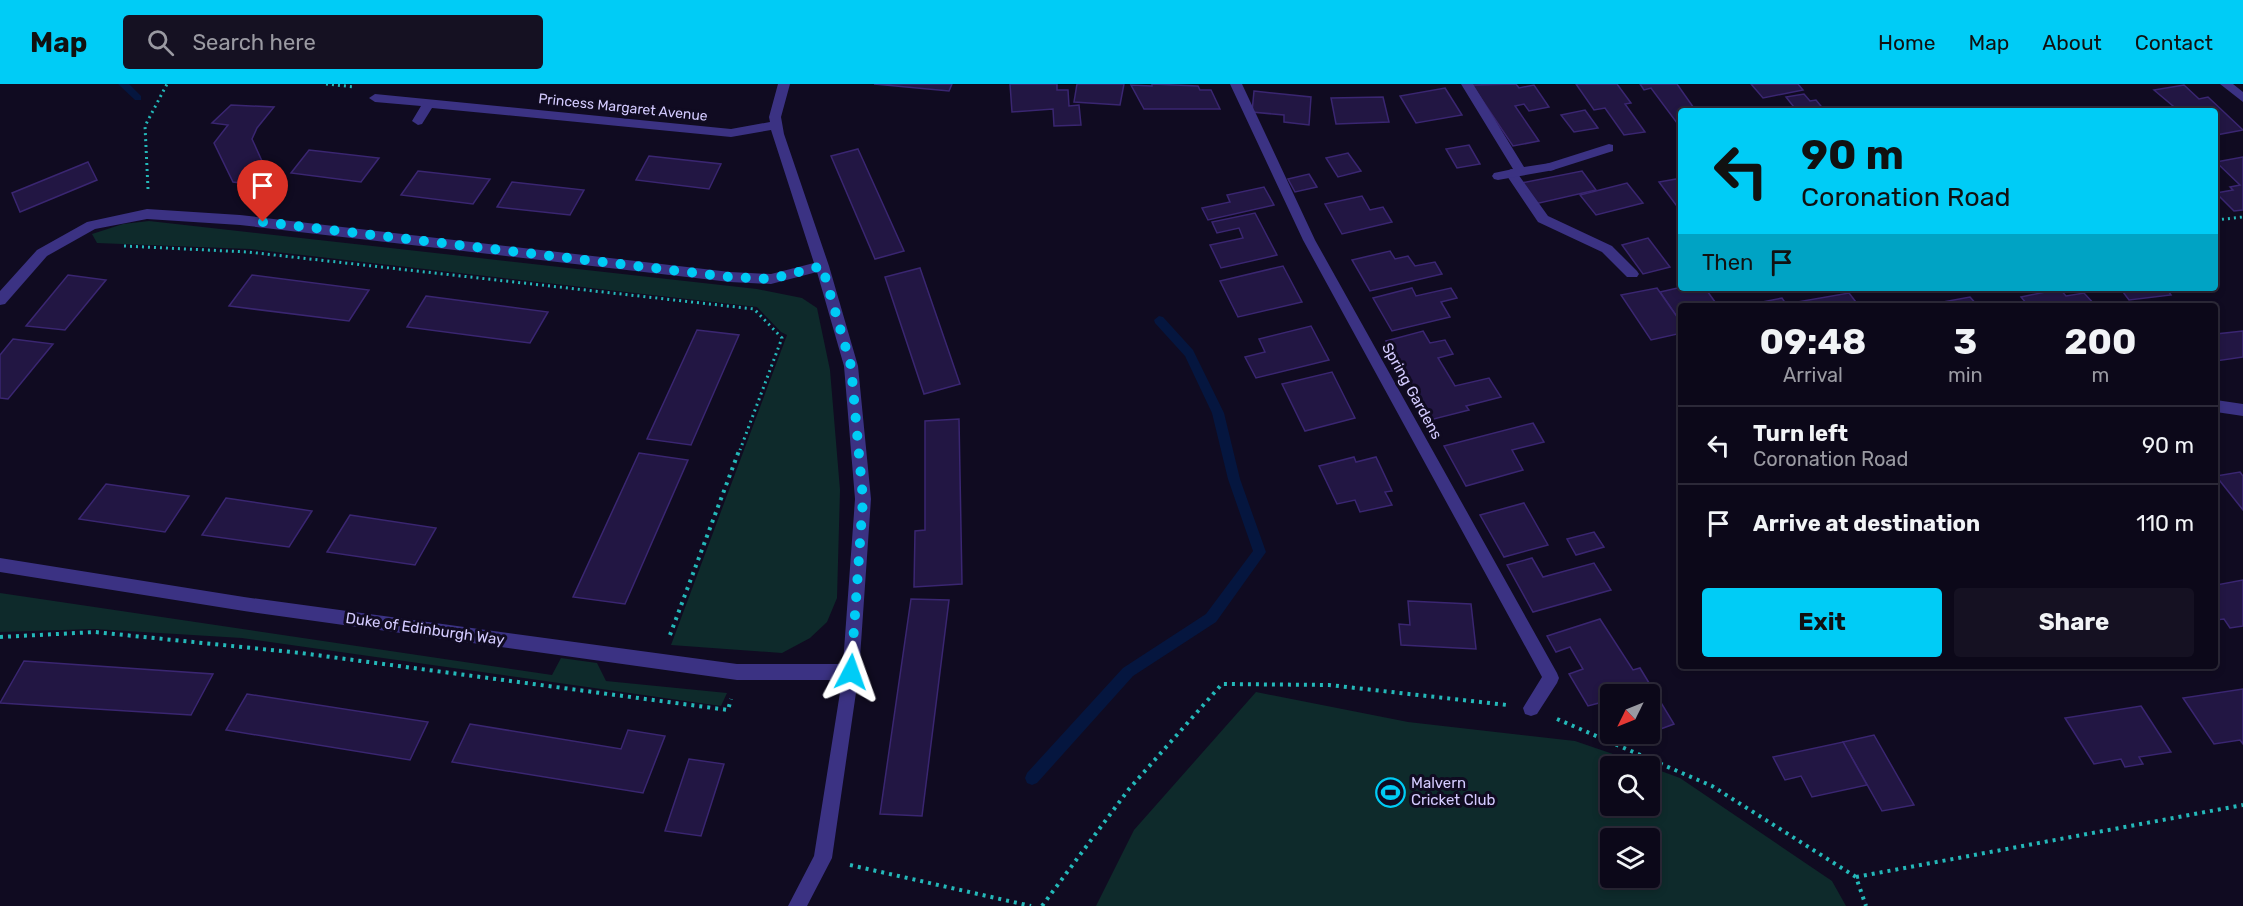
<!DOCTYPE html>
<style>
:root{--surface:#0c0819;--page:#151122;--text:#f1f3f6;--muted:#9a9aa2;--line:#2c2938;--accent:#00ccf6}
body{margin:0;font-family:Rubik,sans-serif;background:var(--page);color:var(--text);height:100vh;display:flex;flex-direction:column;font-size:22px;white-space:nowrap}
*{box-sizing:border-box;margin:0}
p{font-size:20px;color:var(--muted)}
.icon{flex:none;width:33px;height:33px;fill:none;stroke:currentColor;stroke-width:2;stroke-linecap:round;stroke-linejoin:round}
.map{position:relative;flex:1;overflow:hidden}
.sheet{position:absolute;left:1678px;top:219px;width:540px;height:366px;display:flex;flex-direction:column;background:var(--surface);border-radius:6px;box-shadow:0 3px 9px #0003,0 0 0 2px var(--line)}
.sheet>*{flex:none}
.banner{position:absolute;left:1678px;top:24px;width:540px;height:183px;border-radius:6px;box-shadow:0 3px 9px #0003,0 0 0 2px var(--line);background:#00ccf6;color:#111;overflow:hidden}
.needle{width:39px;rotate:227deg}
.buttons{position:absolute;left:1600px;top:600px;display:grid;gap:12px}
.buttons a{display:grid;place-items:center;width:60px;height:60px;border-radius:6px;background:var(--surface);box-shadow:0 3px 9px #0003,0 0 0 2px var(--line);font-size:30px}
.pin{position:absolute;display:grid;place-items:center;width:51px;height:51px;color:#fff;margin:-62px -26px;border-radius:50% 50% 50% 0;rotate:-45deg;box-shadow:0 0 6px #0007}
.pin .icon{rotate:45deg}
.me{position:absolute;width:66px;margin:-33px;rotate:4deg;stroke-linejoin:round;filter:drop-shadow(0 0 4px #0008)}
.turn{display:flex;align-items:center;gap:21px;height:126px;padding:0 24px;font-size:27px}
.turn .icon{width:78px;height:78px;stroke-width:2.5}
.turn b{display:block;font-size:42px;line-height:51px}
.then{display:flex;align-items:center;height:57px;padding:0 24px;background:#0003;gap:12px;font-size:22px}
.eta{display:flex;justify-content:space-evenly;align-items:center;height:102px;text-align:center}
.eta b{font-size:36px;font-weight:700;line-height:42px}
.button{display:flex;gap:12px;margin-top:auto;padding:12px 24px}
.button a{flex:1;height:69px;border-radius:6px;background:var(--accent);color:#111;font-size:24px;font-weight:700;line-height:69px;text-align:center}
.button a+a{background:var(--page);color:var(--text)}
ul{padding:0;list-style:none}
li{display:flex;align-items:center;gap:18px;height:78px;padding:0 24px;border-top:2px solid var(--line)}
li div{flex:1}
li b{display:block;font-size:22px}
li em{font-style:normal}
header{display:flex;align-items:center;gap:36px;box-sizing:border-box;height:84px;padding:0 30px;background:var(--accent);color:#111}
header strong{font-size:28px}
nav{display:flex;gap:33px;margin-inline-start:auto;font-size:21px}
.search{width:420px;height:54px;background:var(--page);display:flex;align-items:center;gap:15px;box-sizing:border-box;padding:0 21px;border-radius:6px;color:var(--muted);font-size:22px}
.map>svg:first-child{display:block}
.green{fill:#0e2a2b;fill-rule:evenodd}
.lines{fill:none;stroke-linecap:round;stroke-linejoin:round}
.stream{fill:#05163f;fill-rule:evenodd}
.building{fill:#221643;stroke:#3a2671;stroke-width:1.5}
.path-far1{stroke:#24b8b9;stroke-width:3;stroke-dasharray:2 4;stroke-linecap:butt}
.path{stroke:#24b8b9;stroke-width:4;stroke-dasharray:3 5;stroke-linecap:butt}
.service{fill:#3b3283;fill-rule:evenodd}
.minor{fill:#3b3283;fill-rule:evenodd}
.tertiary{fill:#3b3283;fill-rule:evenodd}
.route{stroke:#00ccf6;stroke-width:10;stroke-dasharray:0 18}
.labels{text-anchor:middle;stroke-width:6;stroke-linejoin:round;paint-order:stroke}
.far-street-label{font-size:14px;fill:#d4cbff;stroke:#100b21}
.street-label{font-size:15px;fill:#d4cbff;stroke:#100b21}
.poi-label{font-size:15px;fill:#d4cbff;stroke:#100b21;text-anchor:start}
</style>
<header>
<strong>Map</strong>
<div class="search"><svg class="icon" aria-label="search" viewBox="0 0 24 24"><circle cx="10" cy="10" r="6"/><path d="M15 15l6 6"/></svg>Search here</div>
<nav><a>Home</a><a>Map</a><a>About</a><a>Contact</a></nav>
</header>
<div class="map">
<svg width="2243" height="822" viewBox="0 0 2243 822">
<rect width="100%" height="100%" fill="#100b21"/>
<g class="green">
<polygon points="149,137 757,205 802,214 817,224 830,286 840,406 837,514 827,538 810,554 782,569 671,561 787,251 781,248 757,223 250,165 97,159 92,150 123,140"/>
<polygon points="0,509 552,591 561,574 597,579 606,597 727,609 721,622 242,554 94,545 0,548"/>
<path d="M1256,608L1408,638L1575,657L1648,682H1611V722H1650V683L1680,694L1832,797L1846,822H1096L1134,746ZM1611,754H1650V794H1611Z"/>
</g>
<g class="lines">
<g class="stream">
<polygon points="118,0 129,0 141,12 141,16 135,16"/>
<polygon points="1159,232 1163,233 1193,266 1224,329 1240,395 1266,468 1216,538 1133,592 1037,699 1032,701 1027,699 1025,694 1027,689 1123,584 1206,530 1253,467 1228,395 1212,329 1185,272 1155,239 1154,236"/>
</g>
</g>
<g class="building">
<polygon points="874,0 952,0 949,7"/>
<polygon points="1010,0 1057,0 1057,6 1068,6 1069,22 1079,21 1081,41 1054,42 1053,25 1012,28"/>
<polygon points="1077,0 1124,0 1120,21 1074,18"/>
<polygon points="1152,0 1198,2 1200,6 1211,6 1220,25 1144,25 1131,1 1152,2"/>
<polygon points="1516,0 1519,4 1534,1 1549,23 1529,27 1524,20 1515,22 1539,57 1513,62 1472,1"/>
<polygon points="1576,0 1617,0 1631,19 1625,20 1645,48 1624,51 1605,24 1594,26"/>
<polygon points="1640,0 1677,0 1696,27 1682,27 1682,38 1677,39 1651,4 1644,6"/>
<polygon points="1751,0 1798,0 1803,6 1763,14"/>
<polygon points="2184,1 2199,15 2208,13 2243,46 2216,51 2216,27 2179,27 2154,6"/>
<polygon points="1445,4 1462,31 1416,39 1400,12"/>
<polygon points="1254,7 1311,13 1309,41 1284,38 1284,31 1252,28"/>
<polygon points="1804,10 1810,17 1816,16 1825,27 1797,27 1786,13"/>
<polygon points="1383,13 1389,38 1336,40 1331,14"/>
<polygon points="231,21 274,23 257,44 252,55 262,77 272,79 257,101 233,98 214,59 228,41 212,39"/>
<polygon points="1585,26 1598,44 1574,48 1561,31"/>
<polygon points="1469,61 1480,80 1457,84 1446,65"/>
<polygon points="858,65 904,167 875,175 831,72"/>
<polygon points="309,66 379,74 361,98 291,89"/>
<polygon points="1348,69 1361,87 1338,93 1326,74"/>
<polygon points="649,72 721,80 709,105 636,96"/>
<polygon points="2243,73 2243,126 2234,127 2216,109 2233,106 2230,103 2240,101 2216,78"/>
<polygon points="88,78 97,96 20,128 12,109"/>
<polygon points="418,87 490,95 473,120 401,111"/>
<polygon points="1582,87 1596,106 1535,120 1521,99"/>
<polygon points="1309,90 1317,103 1295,108 1288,95"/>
<polygon points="1682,94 1682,129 1659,98"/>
<polygon points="512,98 584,106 570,131 497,123"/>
<polygon points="1627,99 1643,119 1596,131 1580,111"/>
<polygon points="1264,103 1274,121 1208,136 1202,124 1230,118 1227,111"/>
<polygon points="1362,112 1370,126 1383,123 1392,138 1342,150 1325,120"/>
<polygon points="1255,129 1277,171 1221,184 1210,161 1243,154 1239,144 1217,149 1212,138"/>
<polygon points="1648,154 1670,183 1643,190 1622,161"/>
<polygon points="1390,167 1395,175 1408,172 1415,182 1435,178 1442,190 1370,207 1352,176"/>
<polygon points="1283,182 1302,218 1238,233 1220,197"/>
<polygon points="920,184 960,300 924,310 885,193"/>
<polygon points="68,191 106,196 65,246 26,242"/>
<polygon points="252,191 369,206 349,237 229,222"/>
<polygon points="1682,203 1705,204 1718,222 1682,222 1682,240 1660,208"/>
<polygon points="1412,204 1416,212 1451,204 1457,214 1441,218 1450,233 1392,247 1373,214"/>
<polygon points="1657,204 1682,240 1682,249 1651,256 1621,211"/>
<polygon points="2120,204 2166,204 2171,211 2129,216"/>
<polygon points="2060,205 2066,212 2084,209 2096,222 2014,222 2027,220 2021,213"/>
<polygon points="1849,209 1859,222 1747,221 1782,214 1786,220"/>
<polygon points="426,212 548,228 530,259 407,243"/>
<polygon points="1970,213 1978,222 1921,222"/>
<polygon points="1311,242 1329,276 1256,294 1245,273 1265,268 1259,255"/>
<polygon points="697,246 739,251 691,361 647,355"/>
<polygon points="1423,247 1430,259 1445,256 1453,270 1438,274 1455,302 1489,294 1501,313 1466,322 1469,326 1430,336 1386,257"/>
<polygon points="2243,247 2243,273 2216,277 2216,250"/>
<polygon points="13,255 53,260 8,315 0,314 0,271"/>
<polygon points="1332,288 1355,334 1305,347 1282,300"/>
<polygon points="959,335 962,500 914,503 915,447 925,446 925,337"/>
<polygon points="1533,339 1544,358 1512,366 1523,386 1466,402 1444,362"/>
<polygon points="639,369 688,376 625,520 573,513"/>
<polygon points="1354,373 1356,378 1376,373 1392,407 1385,408 1392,421 1360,428 1355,416 1337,420 1319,382"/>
<polygon points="2240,388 2243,392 2243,426 2216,392"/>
<polygon points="106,400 189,412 165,448 79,435"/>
<polygon points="226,414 312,427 289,463 202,451"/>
<polygon points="1524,419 1548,461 1504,473 1480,431"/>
<polygon points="350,431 436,444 415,481 327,468"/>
<polygon points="1594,448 1604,463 1576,471 1567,455"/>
<polygon points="1532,474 1543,493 1594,479 1611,506 1533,528 1507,481"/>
<polygon points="2243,496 2243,542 2230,544 2224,535 2216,536 2216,501"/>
<polygon points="911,515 949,516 922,732 880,730"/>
<polygon points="1408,517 1471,520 1476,565 1401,561 1399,540 1410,541"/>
<polygon points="1600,535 1633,586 1640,584 1674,640 1650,649 1650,610 1611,610 1611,626 1608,627 1603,618 1588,622 1569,590 1583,585 1570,563 1556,568 1547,552"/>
<polygon points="24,577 213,590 191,631 0,619"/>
<polygon points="2243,605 2243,660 2240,656 2214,660 2183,614"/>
<polygon points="247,610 428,638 410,676 226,646"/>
<polygon points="2141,622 2171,668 2139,673 2143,680 2125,683 2121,675 2094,680 2065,634"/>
<polygon points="470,640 621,665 628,646 665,652 643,709 452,678"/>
<polygon points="1874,651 1914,721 1882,727 1843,658"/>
<polygon points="1843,658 1867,701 1812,713 1801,692 1785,696 1773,673"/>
<polygon points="689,675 724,680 701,752 665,747"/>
</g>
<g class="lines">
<g class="path-far1">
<polyline points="326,0 355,3"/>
<polyline points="148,105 145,42 167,0"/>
<polyline points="2216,136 2243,133"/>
<polyline points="124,162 248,168 754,225 782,254 740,366"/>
</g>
<g class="path">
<polyline points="670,551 740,364"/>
<polyline points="0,553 95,548 301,569 728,626 731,615"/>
<polyline points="1557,635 1712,702 1856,793 1866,822"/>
<polyline points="850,781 1031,822"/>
<polyline points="1856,793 2243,721"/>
<polyline points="1042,822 1129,705 1222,600 1329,601 1507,621"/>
</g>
<g class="service">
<polygon points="1609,60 1613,61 1613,67 1550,87 1544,83 1546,80"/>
<polygon points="1511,85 1515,86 1548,132 1612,162 1637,187 1639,190 1637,193 1627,193 1602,168 1538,138 1505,89"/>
</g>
<g class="minor">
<polygon points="778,0 790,0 781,33 784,50 829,182 858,282 871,415 859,588 832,774 807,822 788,822 814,772 842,596 737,596 244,527 0,488 0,474 244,513 737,580 843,580 855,415 844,282 817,188 771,200 730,198 240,141 147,135 95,145 47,172 5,220 0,221 0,207 37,166 87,138 147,125 240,131 730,188 771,190 814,179 771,46 731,53 432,24 422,40 418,41 412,37 421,22 375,18 369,14 375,10 731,45 770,38 769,33"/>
<polygon points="1230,0 1242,0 1315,156 1557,589 1559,594 1557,599 1537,630 1531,632 1525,630 1523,624 1542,593 1303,156"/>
<polygon points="1461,0 1473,0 1524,83 1550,79 1556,83 1554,86 1498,96 1494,95 1492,92 1494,89 1513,85"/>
<polygon points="2216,316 2243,320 2243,332 2216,328"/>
</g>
<polygon class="tertiary" points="2220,0 2233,0 2243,8 2243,18"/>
</g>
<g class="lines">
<polyline class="route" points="263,138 730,193 771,195 822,182 851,282 863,415 851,588"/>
</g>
<defs>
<symbol id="stadium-ring" viewBox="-11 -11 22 22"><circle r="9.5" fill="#100b21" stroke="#00ccf6" stroke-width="1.5"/><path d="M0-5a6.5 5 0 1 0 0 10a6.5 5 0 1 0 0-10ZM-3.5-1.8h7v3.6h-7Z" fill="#00ccf6"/></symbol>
</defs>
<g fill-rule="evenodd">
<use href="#stadium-ring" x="1374" y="692" width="33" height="33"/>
</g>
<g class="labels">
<g class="far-street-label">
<text transform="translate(623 23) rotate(6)" y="5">Princess Margaret Avenue</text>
</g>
<g class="street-label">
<text transform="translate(1412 307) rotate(61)" y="5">Spring Gardens</text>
<text transform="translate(425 545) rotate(8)" y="5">Duke of Edinburgh Way</text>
</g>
<g class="poi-label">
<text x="1411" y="704">Malvern<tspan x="1411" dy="17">Cricket Club</tspan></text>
</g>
</g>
</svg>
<div class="buttons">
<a><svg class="needle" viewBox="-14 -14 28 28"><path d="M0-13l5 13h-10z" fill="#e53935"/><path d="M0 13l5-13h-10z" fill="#9a9aa2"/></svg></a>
<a><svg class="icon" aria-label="search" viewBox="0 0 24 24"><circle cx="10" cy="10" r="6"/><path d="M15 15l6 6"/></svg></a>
<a><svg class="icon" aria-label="layers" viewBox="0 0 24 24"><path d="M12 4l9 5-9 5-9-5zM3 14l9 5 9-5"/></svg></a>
</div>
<div class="pin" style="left:263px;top:138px;background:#d93025"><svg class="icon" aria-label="arrive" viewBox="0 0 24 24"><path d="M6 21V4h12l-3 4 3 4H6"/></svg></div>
<svg class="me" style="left:851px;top:588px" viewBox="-20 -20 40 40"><path d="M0-17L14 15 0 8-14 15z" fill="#00ccf6" stroke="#fff" stroke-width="4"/></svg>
<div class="banner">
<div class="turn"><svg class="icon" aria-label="left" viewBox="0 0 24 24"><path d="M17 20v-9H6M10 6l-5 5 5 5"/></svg><div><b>90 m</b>Coronation Road</div></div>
<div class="then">Then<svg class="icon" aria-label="arrive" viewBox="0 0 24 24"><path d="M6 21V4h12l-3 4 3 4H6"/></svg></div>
</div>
<section class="sheet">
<div class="eta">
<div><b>09:48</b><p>Arrival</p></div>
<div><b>3</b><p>min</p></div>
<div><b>200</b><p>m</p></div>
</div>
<ul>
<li><svg class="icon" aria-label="left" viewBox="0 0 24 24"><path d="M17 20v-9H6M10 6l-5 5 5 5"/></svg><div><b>Turn left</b><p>Coronation Road</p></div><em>90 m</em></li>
<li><svg class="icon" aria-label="arrive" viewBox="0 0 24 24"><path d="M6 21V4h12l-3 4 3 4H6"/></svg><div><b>Arrive at destination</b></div><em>110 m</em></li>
</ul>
<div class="button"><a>Exit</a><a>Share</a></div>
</section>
</div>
